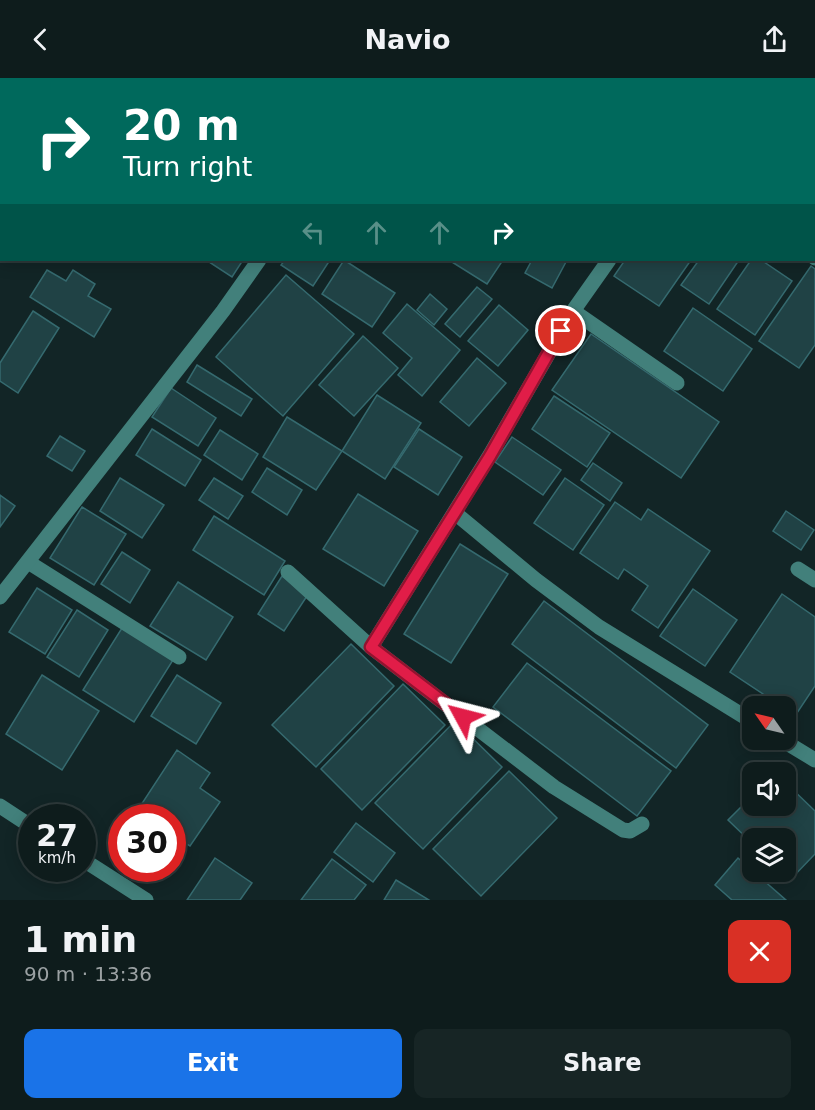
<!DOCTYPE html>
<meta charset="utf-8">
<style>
:root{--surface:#0e1c1c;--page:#172525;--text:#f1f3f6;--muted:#9ba1a3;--line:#2e3a3b;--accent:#1a73e8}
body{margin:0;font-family:"DejaVu Sans",sans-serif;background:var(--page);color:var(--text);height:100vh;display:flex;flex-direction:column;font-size:22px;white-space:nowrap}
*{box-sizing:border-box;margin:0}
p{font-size:20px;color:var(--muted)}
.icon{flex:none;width:33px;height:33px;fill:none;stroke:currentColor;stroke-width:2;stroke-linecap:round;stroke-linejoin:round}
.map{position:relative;height:822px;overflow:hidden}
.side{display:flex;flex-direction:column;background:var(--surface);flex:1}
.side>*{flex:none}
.top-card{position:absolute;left:0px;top:0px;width:816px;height:183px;box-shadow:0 3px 15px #0003,0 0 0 2px var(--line);background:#00695c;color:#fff;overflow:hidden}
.needle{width:39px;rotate:304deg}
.buttons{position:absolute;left:742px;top:618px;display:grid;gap:12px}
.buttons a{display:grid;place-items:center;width:54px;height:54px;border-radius:12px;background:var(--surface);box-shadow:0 3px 15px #0003,0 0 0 2px var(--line);font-size:30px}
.speed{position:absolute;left:18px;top:726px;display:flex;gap:12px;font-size:30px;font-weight:700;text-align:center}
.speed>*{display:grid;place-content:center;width:78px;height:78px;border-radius:50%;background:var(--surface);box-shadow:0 3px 15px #0003,0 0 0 2px var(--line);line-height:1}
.speed small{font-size:15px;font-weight:400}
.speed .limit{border:9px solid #d22;background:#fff;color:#111}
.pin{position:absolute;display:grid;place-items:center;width:51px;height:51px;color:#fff;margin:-26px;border:3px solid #fff;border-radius:50%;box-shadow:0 2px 6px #0007}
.me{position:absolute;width:66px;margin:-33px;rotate:308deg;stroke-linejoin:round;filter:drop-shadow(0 0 4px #0008)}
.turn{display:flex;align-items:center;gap:21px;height:126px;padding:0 24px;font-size:27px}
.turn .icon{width:78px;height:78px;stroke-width:2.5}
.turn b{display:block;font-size:42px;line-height:51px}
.lanes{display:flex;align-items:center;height:57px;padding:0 24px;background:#0003;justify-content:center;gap:30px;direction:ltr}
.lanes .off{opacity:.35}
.round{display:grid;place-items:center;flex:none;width:63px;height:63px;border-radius:12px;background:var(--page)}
.overview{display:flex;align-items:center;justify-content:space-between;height:102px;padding:0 24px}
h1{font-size:36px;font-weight:700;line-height:45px}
.cta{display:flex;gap:12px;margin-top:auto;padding:12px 24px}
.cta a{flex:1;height:69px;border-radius:12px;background:var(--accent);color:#fff;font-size:24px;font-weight:700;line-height:69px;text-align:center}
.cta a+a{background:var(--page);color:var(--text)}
header{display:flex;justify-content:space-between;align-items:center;height:78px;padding:0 24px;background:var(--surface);font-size:27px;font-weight:700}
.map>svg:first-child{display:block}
.building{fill:#204245;stroke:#356a6f;stroke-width:1.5}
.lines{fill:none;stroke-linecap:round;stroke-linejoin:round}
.minor{stroke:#42807b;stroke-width:15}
.route-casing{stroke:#92132f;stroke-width:15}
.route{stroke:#e11d48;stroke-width:10}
</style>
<header><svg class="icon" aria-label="back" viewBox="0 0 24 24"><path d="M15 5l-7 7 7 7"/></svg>Navio<svg class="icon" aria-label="share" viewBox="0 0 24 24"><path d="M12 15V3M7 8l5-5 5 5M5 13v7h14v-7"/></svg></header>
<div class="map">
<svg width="815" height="822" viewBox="0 0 815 822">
<rect width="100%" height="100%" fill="#122526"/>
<g class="building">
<polygon points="275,0 336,0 338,1 274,2"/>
<polygon points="206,182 243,182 232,199"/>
<polygon points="285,182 330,182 313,208 281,187"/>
<polygon points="344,182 395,215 372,249 322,216"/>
<polygon points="454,182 503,182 487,206 452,184"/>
<polygon points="532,182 567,182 552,210 525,195"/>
<polygon points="625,182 691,182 659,228 614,198"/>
<polygon points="699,182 739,182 709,226 681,207"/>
<polygon points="751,182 761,182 792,203 755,257 717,231"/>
<polygon points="811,188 815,191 815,267 799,290 759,263"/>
<polygon points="47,192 66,203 73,192 95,206 88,218 111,231 94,259 30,219"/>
<polygon points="286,197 354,256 283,338 216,279"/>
<polygon points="477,209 492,221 460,259 445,246"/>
<polygon points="430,216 447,231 434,247 417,232"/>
<polygon points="407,226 460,272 422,318 398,297 412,280 383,255"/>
<polygon points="499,227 528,252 498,288 468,263"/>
<polygon points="693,230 752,271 723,313 664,273"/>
<polygon points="33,233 59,250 18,315 0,303 0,285"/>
<polygon points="591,256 719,344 681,400 552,312"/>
<polygon points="363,258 398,290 354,338 319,307"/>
<polygon points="477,280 506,305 469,348 440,324"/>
<polygon points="197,287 252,321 241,338 187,304"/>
<polygon points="171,310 216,340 198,368 152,339"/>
<polygon points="377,317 421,345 385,401 342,373"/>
<polygon points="554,318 610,355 587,389 532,351"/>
<polygon points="287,339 342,373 316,412 263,379"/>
<polygon points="152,351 201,382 185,408 136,377"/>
<polygon points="419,351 462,379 438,417 394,389"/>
<polygon points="220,352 258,376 242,402 204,377"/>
<polygon points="60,358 85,373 72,393 47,378"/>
<polygon points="512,359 561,392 543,417 495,384"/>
<polygon points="593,385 622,405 610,423 581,402"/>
<polygon points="267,390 302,412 287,437 252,414"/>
<polygon points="120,400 164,427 142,460 100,433"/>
<polygon points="214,400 243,418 228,441 199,422"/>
<polygon points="565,400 604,427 573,472 534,445"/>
<polygon points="358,416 418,453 384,508 323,471"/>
<polygon points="0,417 15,428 0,449"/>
<polygon points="615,424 641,442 648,431 710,473 658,550 632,532 648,508 624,491 618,501 580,475"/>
<polygon points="82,429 126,456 94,507 50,480"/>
<polygon points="786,433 814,452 801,472 773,453"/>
<polygon points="214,438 285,483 264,517 193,472"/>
<polygon points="460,466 508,496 451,585 404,556"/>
<polygon points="122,474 150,492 130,525 101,506"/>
<polygon points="282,498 309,515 284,553 258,536"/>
<polygon points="178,504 233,539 206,582 150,548"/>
<polygon points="37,510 72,532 45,576 9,554"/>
<polygon points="693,511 737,542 705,588 660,558"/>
<polygon points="782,516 815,539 815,608 795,638 786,632 786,628 781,628 730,594"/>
<polygon points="544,523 708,647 676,690 512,566"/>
<polygon points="77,532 108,552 79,599 47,579"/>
<polygon points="122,550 173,582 134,644 83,612"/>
<polygon points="351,566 394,608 316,689 272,647"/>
<polygon points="527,585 671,693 637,738 493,629"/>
<polygon points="42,597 99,633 62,692 6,656"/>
<polygon points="177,597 221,625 196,666 151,638"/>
<polygon points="403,606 445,647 362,732 321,691"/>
<polygon points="455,643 502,689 423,771 375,725"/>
<polygon points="177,672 210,695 200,710 220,724 190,768 172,757 172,740 152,740 154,736 141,727"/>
<polygon points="509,693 557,740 481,818 433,771"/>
<polygon points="786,705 815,733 815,776 790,802 781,794 786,794 786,760 753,760 753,766 728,742 753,717 753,728 786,728"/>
<polygon points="356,745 395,775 373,804 334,774"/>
<polygon points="122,758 122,778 112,772"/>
<polygon points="215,780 252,805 240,822 187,822"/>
<polygon points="738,780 786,822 732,822 715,807"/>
<polygon points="332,781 366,807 354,822 301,822"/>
<polygon points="396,802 429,822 384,822"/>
</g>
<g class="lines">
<g class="minor">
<polyline points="482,0 485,2"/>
<polyline points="379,2 380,0"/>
<polyline points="814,80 815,79"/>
<polyline points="814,179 815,180"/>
<polyline points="609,182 573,233 490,377 371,569 554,709 623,752 630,753 642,746"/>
<polyline points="573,233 677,305"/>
<polyline points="455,435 536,502 599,549 753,644"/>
<polyline points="28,484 179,579"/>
<polyline points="798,491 815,502"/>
<polyline points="288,494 371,569"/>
<polyline points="0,519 223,233 259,182"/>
<polyline points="782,662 815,682"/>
<polyline points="0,728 32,749"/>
<polyline points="82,781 146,822"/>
</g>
</g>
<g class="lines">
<defs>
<polyline id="route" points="463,639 371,569 490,378 561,253"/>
</defs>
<use href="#route" class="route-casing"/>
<use href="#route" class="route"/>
</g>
</svg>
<div class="buttons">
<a><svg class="needle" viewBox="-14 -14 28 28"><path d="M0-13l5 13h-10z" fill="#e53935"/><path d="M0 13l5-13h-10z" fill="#9ba1a3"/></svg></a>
<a><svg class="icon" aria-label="sound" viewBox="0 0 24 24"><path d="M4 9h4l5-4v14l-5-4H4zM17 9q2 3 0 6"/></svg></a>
<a><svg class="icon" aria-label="layers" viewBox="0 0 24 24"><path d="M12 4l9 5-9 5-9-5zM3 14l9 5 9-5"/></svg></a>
</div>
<div class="speed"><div>27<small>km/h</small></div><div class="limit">30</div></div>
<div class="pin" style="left:561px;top:253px;background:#d93025"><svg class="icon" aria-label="arrive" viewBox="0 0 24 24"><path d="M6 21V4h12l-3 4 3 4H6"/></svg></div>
<svg class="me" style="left:463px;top:639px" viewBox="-20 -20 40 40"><path d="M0-17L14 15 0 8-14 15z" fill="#e11d48" stroke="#fff" stroke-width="4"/></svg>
<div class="top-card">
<div class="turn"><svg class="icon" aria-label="right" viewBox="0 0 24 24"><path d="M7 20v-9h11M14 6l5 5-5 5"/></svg><div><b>20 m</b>Turn right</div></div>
<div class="lanes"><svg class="icon off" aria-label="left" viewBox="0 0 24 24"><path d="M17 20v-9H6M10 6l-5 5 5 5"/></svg><svg class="icon off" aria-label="ahead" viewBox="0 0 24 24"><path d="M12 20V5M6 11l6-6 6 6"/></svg><svg class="icon off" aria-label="ahead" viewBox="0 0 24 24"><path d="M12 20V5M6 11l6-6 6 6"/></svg><svg class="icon" aria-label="right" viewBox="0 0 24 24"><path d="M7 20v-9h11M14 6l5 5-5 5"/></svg></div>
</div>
</div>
<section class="side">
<div class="overview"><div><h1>1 min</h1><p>90 m · 13:36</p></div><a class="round" style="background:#d93025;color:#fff"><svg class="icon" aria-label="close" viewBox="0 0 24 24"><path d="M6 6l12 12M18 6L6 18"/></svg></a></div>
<div class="cta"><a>Exit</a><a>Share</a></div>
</section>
